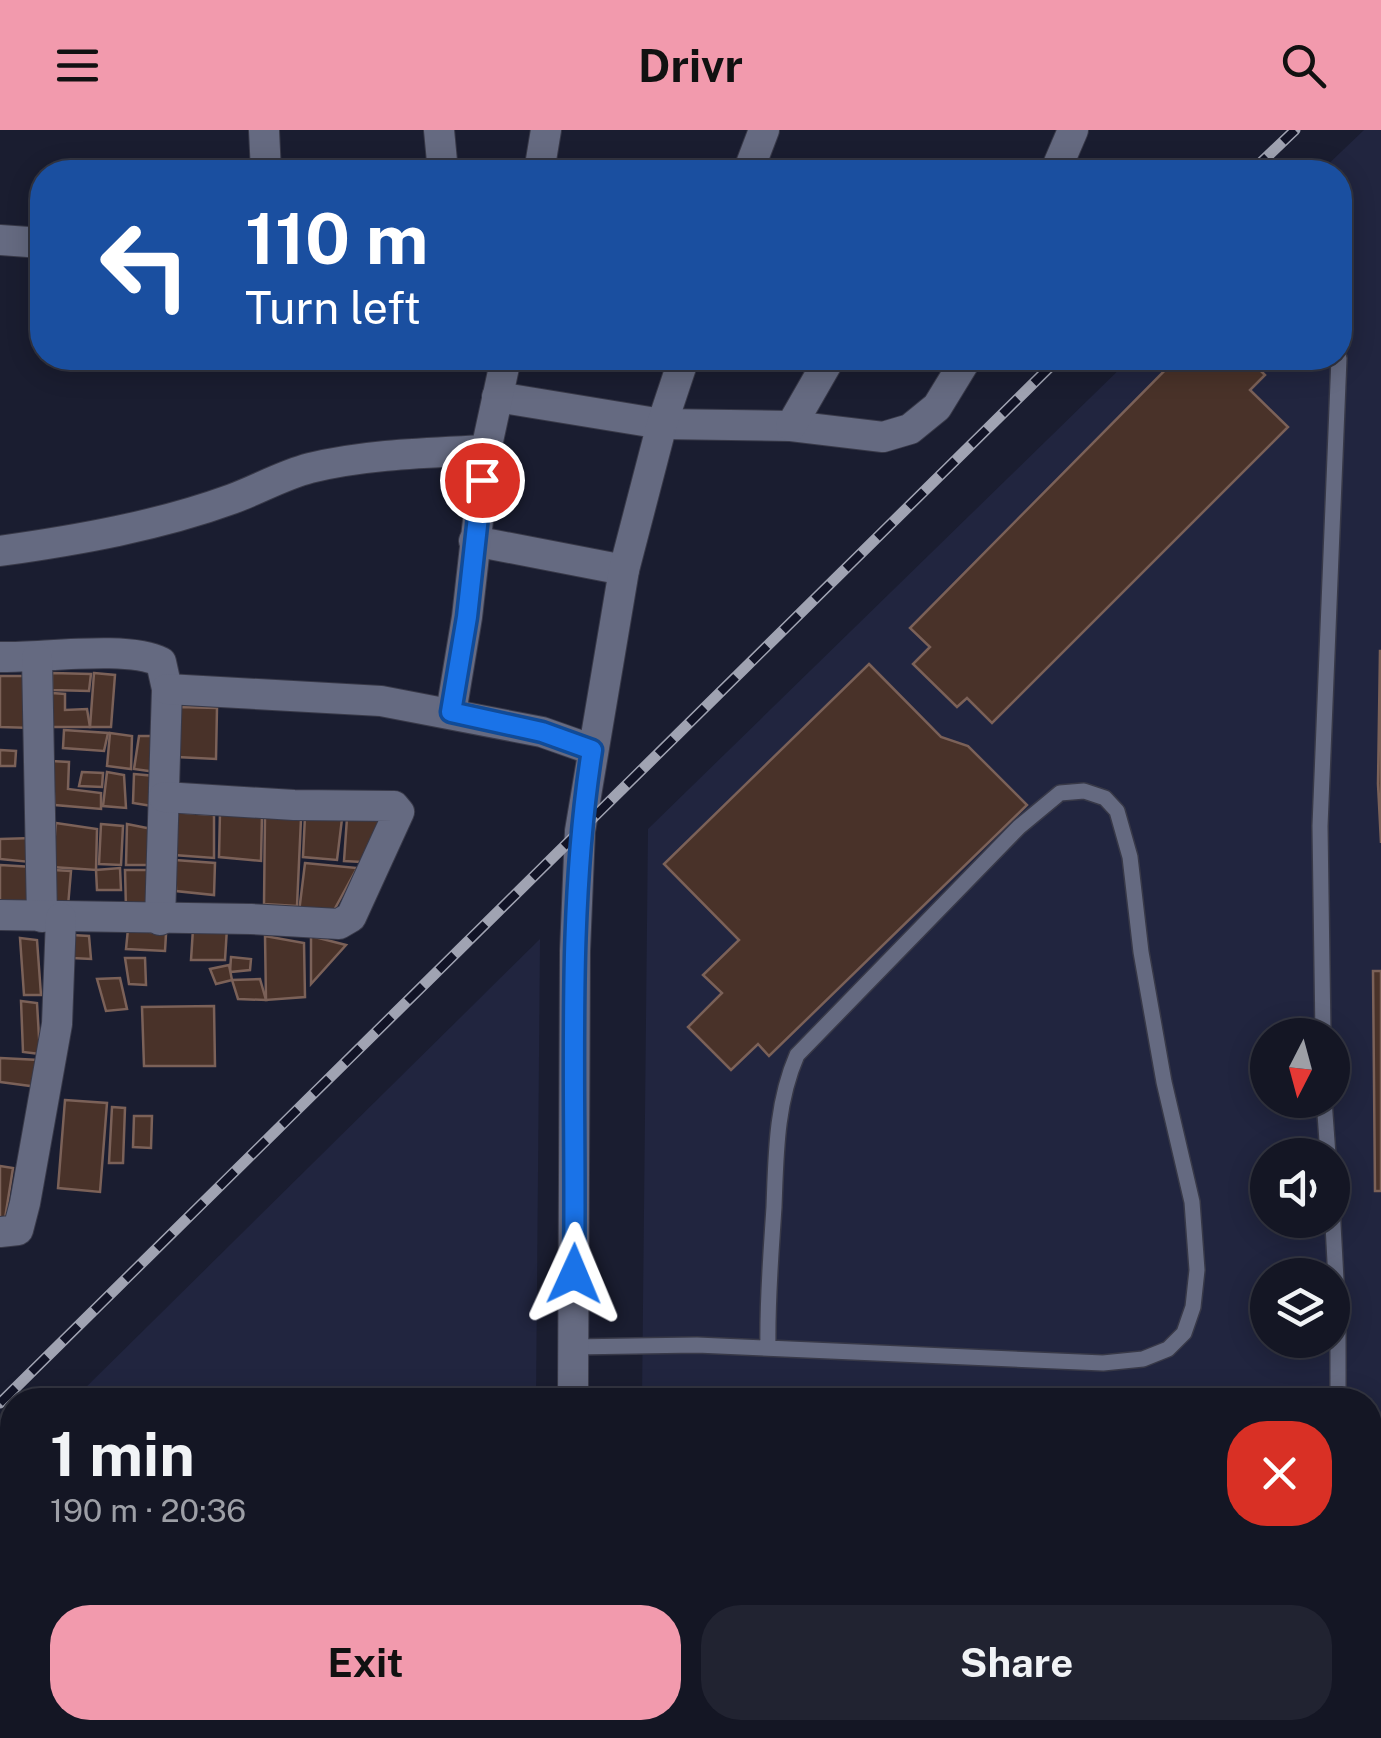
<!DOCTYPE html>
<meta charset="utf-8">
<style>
:root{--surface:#141624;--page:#212331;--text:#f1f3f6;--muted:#9d9fa6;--line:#333541;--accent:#f29aad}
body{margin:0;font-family:"Public Sans",sans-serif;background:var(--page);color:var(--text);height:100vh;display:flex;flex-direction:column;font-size:38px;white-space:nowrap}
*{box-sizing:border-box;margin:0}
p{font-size:32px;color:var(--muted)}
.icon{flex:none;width:55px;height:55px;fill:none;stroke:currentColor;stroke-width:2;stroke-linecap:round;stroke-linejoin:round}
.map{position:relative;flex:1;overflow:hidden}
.side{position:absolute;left:0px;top:1258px;width:1382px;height:352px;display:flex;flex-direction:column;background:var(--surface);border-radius:40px 40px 0 0;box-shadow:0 5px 25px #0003,0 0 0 2px var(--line)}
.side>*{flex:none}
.top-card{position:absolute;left:30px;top:30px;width:1322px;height:210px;border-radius:40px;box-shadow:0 5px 25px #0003,0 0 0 2px var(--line);background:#1a4fa0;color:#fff;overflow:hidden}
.needle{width:65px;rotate:186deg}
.fabs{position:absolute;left:1250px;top:888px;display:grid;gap:20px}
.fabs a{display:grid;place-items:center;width:100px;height:100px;border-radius:50%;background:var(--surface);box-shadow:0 5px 25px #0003,0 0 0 2px var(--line);font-size:50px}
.pin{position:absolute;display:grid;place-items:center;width:85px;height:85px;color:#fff;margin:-42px;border:5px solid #fff;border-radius:50%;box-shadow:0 2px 10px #0007}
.me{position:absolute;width:110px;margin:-55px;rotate:1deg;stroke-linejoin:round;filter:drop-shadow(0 0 8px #0008)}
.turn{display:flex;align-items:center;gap:35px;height:210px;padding:0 50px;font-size:45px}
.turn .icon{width:130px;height:130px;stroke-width:2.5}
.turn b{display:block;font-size:70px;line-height:85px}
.round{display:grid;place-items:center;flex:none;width:105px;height:105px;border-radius:40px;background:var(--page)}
.headline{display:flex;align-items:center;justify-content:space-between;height:170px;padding:0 50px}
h1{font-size:60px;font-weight:700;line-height:75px}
.cta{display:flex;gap:20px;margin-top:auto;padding:20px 50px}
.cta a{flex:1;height:115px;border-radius:40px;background:var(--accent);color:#111;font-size:40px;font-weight:700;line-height:115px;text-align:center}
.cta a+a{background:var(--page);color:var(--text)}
header{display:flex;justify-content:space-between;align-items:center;height:130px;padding:0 50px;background:var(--accent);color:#111;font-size:45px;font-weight:700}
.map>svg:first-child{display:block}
.built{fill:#21253f;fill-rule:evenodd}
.building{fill:#493229;stroke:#7b6158;stroke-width:2.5}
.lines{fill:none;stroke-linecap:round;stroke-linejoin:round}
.service-casing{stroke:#383948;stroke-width:18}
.minor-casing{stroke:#383948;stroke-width:32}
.secondary-casing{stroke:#383948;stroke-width:32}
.service{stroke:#656a81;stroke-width:15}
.minor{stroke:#656a81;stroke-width:30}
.secondary{stroke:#656a81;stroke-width:30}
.rail-casing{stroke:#a0a3b2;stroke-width:11}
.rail{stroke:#111326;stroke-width:8;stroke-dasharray:22;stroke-linecap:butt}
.route-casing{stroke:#114b97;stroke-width:25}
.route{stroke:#1a73e8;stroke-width:18}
</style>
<header><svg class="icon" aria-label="menu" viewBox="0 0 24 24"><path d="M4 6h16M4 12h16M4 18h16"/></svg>Drivr<svg class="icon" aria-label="search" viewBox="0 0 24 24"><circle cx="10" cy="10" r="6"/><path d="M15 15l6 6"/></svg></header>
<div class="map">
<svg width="1381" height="1608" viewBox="0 0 1381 1608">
<rect width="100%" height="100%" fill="#1a1d30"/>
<g class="built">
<path d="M1364,0H1381V1608H639V1598H1370V1270H642L648,699L1131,228H1340V42H1320ZM1268,905H1332V970H1268ZM1268,1025H1332V1090H1268ZM1268,1145H1332V1210H1268Z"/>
<polygon points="540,809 536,1270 73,1270"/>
<polygon points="12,1330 12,1598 534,1598 534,1608 0,1608 0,1342"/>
</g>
<g class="building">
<polygon points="1177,228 1248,228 1265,245 1250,260 1288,297 992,593 967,568 957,577 913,534 930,517 910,498"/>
<polygon points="1380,521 1381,521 1381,713 1378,654"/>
<polygon points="869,534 941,607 968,616 1027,675 769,926 758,914 731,940 688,897 722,863 703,845 739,810 664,734"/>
<polygon points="52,543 91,544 89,561 52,560"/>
<polygon points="94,543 115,545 111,597 90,597"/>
<polygon points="0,546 31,546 33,598 0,597"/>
<polygon points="52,563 65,564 65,580 87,579 90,597 52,597"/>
<polygon points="179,577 217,578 216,629 177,627"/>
<polygon points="64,600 108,603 104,621 63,618"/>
<polygon points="110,603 132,606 131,639 107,636"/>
<polygon points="139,606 158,606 156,642 134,639"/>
<polygon points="0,620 16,621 15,636 0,636"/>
<polygon points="51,631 69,632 68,659 101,663 101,679 55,675"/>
<polygon points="82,642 103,643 102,657 79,656"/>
<polygon points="107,642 124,645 126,678 103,676"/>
<polygon points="134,644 155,646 152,676 133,673"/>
<polygon points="173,682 214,685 214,728 174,725"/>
<polygon points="220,682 262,685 261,731 219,727"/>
<polygon points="265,686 301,689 297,776 264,774"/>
<polygon points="305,686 342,689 337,730 303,727"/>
<polygon points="347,688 388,688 362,732 344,731"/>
<polygon points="56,693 97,699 96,740 52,737"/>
<polygon points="101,694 123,696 121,735 99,734"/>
<polygon points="127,694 152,699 150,735 126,735"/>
<polygon points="33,708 30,732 0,729 0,709"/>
<polygon points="175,730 215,733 214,765 176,761"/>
<polygon points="305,733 357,738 333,782 299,782"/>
<polygon points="0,735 33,737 34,774 0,772"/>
<polygon points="120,738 121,760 97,760 96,740"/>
<polygon points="53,740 71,741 68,776 51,772"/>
<polygon points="125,740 150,740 153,779 126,779"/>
<polygon points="227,798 225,830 191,830 193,799"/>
<polygon points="128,799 166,804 165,821 126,819"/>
<polygon points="72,805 89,806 91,829 72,828"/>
<polygon points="265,806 304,813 305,867 266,870"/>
<polygon points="311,806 346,815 311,854"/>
<polygon points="20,808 37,810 41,865 24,865"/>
<polygon points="231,827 251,829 250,840 230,842"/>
<polygon points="125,828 145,828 146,855 129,854"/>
<polygon points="229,835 232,850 216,854 210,839"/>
<polygon points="1373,841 1381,841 1381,1061 1375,1061"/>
<polygon points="120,848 127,879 106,881 97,849"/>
<polygon points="260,849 266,870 238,869 232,850"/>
<polygon points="21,871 37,873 40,924 23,922"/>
<polygon points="214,876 215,936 144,936 142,877"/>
<polygon points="0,928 39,930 38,957 0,952"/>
<polygon points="65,970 107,973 100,1062 58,1058"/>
<polygon points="112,977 125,978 123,1033 109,1033"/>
<polygon points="134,986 152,986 151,1018 133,1017"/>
<polygon points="0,1036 13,1038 4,1095 0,1094"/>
</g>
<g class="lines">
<defs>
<g id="service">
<polyline points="1340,197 1345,72"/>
<polyline points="1323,905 1320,696 1339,228"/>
<polyline points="1324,970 1328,1025"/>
<polyline points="1332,1076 1338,1187 1338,1270"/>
<path d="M572,1217L697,1215L1103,1233L1143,1229L1168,1219L1184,1203L1193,1177L1197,1140L1192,1072L1164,952L1141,822L1130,727L1117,681L1105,668L1084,661L1060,663L1019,697L797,925C776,973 776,1025 774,1077C771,1124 767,1170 768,1217"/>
<polyline points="1335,1608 1335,1598"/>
</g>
<g id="minor">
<polyline points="264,0 266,42"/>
<polyline points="439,0 443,42"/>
<polyline points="539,42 546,0"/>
<polyline points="1055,42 1073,0"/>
<polyline points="0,110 42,113"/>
<polyline points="497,267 662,294 791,296 883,307 910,299 937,277 967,228"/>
<polyline points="791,296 830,228"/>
<polyline points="474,411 624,440"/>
<path d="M0,421C78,410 158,396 232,369C259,359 283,345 310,338C368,324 427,323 486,320"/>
<path d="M0,527C40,528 128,515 161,532L167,559L160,790"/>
<polyline points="37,528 42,787"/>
<polyline points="167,559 381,571 542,602 593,620"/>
<polyline points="451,583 467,487 486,320 506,228"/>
<polyline points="0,785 251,789 339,794 351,787 399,682 394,676 294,675 164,667"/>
<polyline points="0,1102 18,1100 25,1073 57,894 61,788"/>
</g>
<g id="secondary">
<polyline points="748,42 764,0"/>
<polyline points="573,1270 575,821 580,701 624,440 662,294 684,228"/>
<polyline points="574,1608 574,1598"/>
</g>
</defs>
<use href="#service" class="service-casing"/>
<use href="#minor" class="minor-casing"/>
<use href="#secondary" class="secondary-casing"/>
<use href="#service" class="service"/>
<use href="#minor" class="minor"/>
<use href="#secondary" class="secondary"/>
<defs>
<g id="rail">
<polyline points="1251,42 1295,0"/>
<polyline points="0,1273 1059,228"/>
</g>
</defs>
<use href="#rail" class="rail-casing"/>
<use href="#rail" class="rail"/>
</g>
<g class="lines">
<defs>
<path id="route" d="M482,350L467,487L451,582L542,602L592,620C565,793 577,970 574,1144"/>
</defs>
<use href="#route" class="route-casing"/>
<use href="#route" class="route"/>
</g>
</svg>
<div class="fabs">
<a><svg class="needle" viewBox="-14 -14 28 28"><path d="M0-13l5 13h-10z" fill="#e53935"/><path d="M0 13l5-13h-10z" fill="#9d9fa6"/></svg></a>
<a><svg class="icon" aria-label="sound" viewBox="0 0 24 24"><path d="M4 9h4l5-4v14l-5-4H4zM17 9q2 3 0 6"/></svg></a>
<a><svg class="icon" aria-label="layers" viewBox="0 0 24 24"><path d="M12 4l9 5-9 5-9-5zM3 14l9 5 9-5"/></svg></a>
</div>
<div class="pin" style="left:482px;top:350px;background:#d93025"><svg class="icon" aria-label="arrive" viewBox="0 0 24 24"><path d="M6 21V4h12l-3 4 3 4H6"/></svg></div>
<svg class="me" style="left:574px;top:1144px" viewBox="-20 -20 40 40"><path d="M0-17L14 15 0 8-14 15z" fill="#1a73e8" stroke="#fff" stroke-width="4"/></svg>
<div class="top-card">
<div class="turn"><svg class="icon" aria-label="left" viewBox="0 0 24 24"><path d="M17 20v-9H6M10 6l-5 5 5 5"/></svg><div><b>110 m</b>Turn left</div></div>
</div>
<section class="side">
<div class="headline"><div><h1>1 min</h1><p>190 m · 20:36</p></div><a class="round" style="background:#d93025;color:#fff"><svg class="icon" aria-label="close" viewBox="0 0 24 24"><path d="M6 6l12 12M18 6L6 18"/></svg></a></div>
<div class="cta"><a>Exit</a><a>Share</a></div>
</section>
</div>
